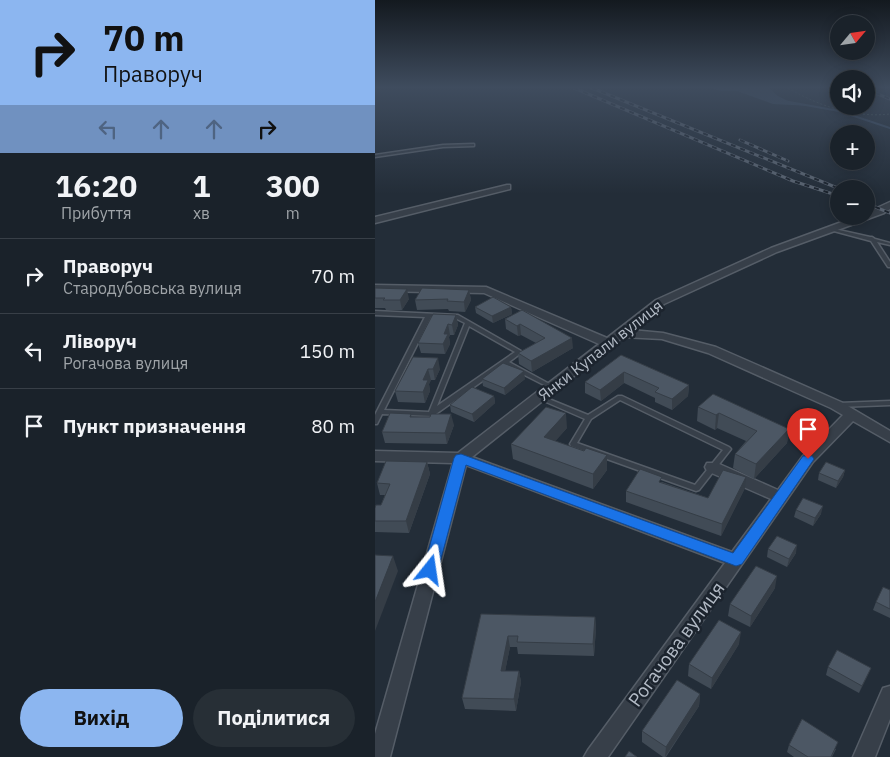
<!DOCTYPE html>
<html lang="uk">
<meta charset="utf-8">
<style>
:root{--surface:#1a222a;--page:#272f36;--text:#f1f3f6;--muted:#9fa4a8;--line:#383f47;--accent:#8cb6f0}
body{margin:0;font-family:"IBM Plex Sans",sans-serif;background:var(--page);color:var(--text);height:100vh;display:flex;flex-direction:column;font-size:19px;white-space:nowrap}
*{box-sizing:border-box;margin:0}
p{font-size:16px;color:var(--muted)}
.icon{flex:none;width:28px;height:28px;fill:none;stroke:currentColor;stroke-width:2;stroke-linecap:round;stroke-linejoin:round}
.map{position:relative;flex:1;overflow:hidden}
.sheet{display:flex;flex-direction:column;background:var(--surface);width:375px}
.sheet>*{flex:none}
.top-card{background:#8cb6f0;color:#111;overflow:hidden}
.needle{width:32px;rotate:61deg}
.fabs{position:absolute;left:455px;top:15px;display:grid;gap:10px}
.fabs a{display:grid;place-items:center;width:45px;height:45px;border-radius:50%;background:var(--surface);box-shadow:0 2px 12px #0003,0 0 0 1px var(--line);font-size:25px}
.pin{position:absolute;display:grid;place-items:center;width:42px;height:42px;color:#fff;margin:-51px -21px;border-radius:50% 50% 50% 0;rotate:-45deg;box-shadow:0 0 5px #0007}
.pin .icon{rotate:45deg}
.me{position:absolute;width:55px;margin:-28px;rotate:15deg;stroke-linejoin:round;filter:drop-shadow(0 0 4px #0008)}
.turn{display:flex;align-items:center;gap:18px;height:105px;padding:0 20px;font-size:22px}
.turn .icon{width:65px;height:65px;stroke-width:2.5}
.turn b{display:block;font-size:35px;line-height:42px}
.lanes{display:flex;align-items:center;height:48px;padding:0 20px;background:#0003;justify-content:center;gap:25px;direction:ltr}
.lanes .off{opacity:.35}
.eta{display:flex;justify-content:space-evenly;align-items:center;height:85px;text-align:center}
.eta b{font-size:30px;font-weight:700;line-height:35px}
.action{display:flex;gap:10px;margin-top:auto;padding:10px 20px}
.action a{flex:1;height:58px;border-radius:30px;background:var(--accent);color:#111;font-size:20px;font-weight:700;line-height:58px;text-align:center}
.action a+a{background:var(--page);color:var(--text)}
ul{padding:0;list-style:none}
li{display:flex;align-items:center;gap:15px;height:75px;padding:0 20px;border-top:1px solid var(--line)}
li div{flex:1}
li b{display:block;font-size:19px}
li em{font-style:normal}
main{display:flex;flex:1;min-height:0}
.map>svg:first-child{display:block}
.water{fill:#3a4b61}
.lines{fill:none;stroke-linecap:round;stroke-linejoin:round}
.stream{stroke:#3a4b61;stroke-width:2}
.lane-casing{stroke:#555d67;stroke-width:3}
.street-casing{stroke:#555d67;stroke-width:3}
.path{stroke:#455759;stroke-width:1;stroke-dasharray:2 2;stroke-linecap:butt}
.lane{fill:#373f49;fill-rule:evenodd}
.street{fill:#373f49;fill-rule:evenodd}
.rail-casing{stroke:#596370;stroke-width:3}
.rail{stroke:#1c242e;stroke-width:2;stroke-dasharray:5;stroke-linecap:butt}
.wall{fill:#414b56}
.shaded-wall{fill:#353d46}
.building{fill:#4c5764;stroke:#353d46}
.route{fill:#1a73e8;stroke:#114b97}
.labels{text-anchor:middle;stroke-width:5;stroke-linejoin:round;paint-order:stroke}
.street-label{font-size:16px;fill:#b2bac5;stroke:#1c242e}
.near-street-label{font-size:19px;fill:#b2bac5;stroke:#1c242e}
</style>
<main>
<section class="sheet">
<div class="top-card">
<div class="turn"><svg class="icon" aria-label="right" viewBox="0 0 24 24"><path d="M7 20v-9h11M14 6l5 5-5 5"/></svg><div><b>70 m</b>Праворуч</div></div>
<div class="lanes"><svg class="icon off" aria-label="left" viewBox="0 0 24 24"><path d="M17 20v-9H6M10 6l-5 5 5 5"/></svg><svg class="icon off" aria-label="ahead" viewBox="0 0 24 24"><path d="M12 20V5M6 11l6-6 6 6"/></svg><svg class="icon off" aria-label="ahead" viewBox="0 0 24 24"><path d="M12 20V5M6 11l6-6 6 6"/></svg><svg class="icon" aria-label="right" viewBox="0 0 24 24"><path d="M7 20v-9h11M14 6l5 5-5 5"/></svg></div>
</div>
<div class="eta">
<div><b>16:20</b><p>Прибуття</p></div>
<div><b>1</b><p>хв</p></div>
<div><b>300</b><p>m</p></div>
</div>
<ul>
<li><svg class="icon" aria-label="right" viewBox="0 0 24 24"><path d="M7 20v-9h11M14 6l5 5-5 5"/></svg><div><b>Праворуч</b><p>Стародубовська вулиця</p></div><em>70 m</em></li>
<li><svg class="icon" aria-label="left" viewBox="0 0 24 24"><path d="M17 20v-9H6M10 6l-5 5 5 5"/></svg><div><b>Ліворуч</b><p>Рогачова вулиця</p></div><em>150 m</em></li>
<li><svg class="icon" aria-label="arrive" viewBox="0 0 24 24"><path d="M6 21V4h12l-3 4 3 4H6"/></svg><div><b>Пункт призначення</b></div><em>80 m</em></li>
</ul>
<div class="action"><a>Вихід</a><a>Поділитися</a></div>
</section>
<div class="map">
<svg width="515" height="757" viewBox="0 0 515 757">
<rect width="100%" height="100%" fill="#232d38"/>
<path class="water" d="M337,88H395C404,101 421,103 436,106L398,104L362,91H346Z"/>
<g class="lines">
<polyline class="stream" points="414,102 464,111 515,128"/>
<defs>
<g id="lane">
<polygon points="98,144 99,144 99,146 68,147 0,157 0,155 68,145"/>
<polygon points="455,228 495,237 497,237 500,239 515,243 515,245 502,242 515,262 515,267 513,267 496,241 455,230"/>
<path d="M0,311L83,315L146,351L147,352L146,353L134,362L180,387L179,388H175L130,365L58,416L7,414L2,424H0V415L50,317L0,315ZM56,317L80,318L90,323L54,412L9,410ZM94,326L140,352L62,406Z"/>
<path d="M164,395L213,415L243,396H247L354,447L356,449L324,490L321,491L196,446L195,444L210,419L162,398L161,397L162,396ZM245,400L348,450L320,485L202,443L216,419Z"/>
<polygon points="515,401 515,405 464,407 461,405 464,403"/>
</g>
<g id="street">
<polygon points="132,185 135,185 135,189 0,223 0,217"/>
<path d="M515,202V209L509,213L402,252L289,304L256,330L288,333L341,347L466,402L515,431V442L478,421L438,462L233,757H209L213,750L350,563L91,465L15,757H0V734L78,463L0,461V451L83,453L224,344L109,293L0,291V285L111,287L232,338L281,300L396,248L483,216H491V213ZM248,337L287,339L333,353L456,408L468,415L428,456L403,490L342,463H332L330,467L332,471L396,499L357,552L97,457Z"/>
<polygon points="515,686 515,719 500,757 478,757 508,688"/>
</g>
</defs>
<use href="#lane" class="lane-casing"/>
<use href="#street" class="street-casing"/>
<path class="path" d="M413,88C444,106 479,118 515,114"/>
<use href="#lane" class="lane"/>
<use href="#street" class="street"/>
<defs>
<g id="rail">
<polyline points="199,88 418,181 464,196"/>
<polyline points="217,88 465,189"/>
<polyline points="462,88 464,88"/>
<polyline points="491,89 515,99"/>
<polyline points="365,140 413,161"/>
<polyline points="491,203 515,213"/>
</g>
</defs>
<use href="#rail" class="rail-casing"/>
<use href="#rail" class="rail"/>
</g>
<g class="wall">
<polygon points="0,288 34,299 27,310 11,310 10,308 0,308"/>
<polygon points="94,290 96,300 90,312 74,311 73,309 42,310 40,300"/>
<polygon points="100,307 136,307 137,314 118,323 101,313"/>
<polygon points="147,310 198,348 157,372 144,364 143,353 161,343 146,335 143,336 131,329 130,319"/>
<polygon points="81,315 83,325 79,335 75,335 74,337 75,344 70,354 46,353 43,343"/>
<polygon points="246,355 314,385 313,396 297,410 280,402 280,398 249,383 226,401 210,393 210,382"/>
<polygon points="38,357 65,369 60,380 56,380 54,384 55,391 50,403 23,402 20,391"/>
<polygon points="107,379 150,379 130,395 108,386"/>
<polygon points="119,396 120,403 99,422 76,412 75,405"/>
<polygon points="323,407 414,429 412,443 379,479 358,468 360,454 371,441 342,428 340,430 322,421"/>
<polygon points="36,414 37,417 79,425 72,444 10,443 7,432"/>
<polygon points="192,428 180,441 209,451 232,455 232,470 218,489 138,459 136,444"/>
<polygon points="52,462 55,474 34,533 0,532 0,508 6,505 10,495 5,495 2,483"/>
<polygon points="470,470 468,477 461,488 443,480 444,473"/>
<polygon points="287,482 333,498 370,488 346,536 251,502 251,491"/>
<polygon points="421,510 446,514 438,526 419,517"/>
<polygon points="393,549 421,553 412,567 392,557"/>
<polygon points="400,588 375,627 353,616 355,604"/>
<polygon points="515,590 515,618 498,610 501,602"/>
<polygon points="106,614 220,617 221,628 219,656 143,654 142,647 135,647 130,671 144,671 146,682 141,711 90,709 87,698"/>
<polygon points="364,644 336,689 313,676 314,664"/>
<polygon points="453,667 496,668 484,693 451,675"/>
<polygon points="325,694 324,706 291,757 288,757 267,742 267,731"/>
<polygon points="414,745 461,749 457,757 419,757 412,752"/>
</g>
<g class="shaded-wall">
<polygon points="32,289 34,299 27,310 25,300"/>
<polygon points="94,290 96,300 90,312 89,302"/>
<polygon points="136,307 137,314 118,323 117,316"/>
<polygon points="81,315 83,325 79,335 77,325"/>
<polygon points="73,324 75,335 74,337 75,344 70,354 68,344 69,334"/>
<polygon points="145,324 146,335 143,336 142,326"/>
<polygon points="197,338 198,348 157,372 156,361"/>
<polygon points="63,358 65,369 60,380 58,369"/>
<polygon points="53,369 56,380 54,384 55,391 50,403 48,392 48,380"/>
<polygon points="149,371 150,379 130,395 129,388"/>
<polygon points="249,372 249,383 226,401 225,390"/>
<polygon points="314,385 313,396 297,410 297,399"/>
<polygon points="119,396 120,403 99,422 97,414"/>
<polygon points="191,413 192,428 171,452 169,437"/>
<polygon points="344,413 342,428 340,430 341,415"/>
<polygon points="76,414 79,425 72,444 70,433"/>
<polygon points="414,429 412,443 379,479 381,464"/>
<polygon points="232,455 232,470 218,489 218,474"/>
<polygon points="52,462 55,474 34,533 31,521"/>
<polygon points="470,470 468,477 461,488 463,481"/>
<polygon points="371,477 370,488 346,536 347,524"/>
<polygon points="448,506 446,514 438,526 440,518"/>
<polygon points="422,545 421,553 412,567 414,559"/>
<polygon points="18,556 23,571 0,631 0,602"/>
<polygon points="402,576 400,588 375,627 376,616"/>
<polygon points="220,617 221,628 219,656 218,644"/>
<polygon points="366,632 364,644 336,689 337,678"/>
<polygon points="133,636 135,647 128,682 126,671"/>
<polygon points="496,668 493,675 484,693 487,686"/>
<polygon points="144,671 146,682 141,711 139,699"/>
<polygon points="325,694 324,706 290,757 291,747"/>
</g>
<g class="building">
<polygon points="0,288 32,289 25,300 8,300 10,298 0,298"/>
<polygon points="47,288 94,290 89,302 72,301 73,299 40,300"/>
<polygon points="118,297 136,307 117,316 100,307"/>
<polygon points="147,310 197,338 156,361 143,353 170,338 145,324 142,326 130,319"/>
<polygon points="58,314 81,315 77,325 73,324 69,334 73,334 68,344 43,343"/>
<polygon points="246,355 314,385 297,399 280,392 284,388 249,372 225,390 210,382"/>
<polygon points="38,357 63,358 58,369 53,369 48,380 53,380 48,392 20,391"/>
<polygon points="128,363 149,371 129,388 107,379"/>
<polygon points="97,387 119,396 97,414 75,405"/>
<polygon points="338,394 414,429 381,464 360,454 382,431 344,413 341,415 323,407"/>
<polygon points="171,407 191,413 169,437 209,451 211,448 232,455 218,474 136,444"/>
<polygon points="15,413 36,414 35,417 55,417 56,414 76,414 70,433 7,432"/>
<polygon points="11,461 52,462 31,521 0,521 0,508 1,505 6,505 15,484 2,483"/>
<polygon points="451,462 470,470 463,481 444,473"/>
<polygon points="265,469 287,477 284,482 333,498 348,470 371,477 347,524 251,491"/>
<polygon points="428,498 448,506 440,518 421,510"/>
<polygon points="402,536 422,545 414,559 393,549"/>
<polygon points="0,555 18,556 0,602"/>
<polygon points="381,566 402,576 376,616 355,604"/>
<polygon points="508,587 515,590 515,609 501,602"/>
<polygon points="106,614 220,617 218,644 142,642 143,636 133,636 126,671 144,671 139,699 87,698"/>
<polygon points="344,620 366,632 337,678 314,664"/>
<polygon points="462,650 496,668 487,686 453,667"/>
<polygon points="302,680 325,694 291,747 267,731"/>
<polygon points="427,719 463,742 456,757 433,757 414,745"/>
<polygon points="254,751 262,757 250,757"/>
</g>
<linearGradient id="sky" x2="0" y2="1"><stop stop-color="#13191f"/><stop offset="0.45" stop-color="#3f4c5e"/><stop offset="1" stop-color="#3f4c5e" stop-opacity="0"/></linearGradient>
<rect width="515" height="194" fill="url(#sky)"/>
<polygon class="route" points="86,454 358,553 428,456 437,456 439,459 367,564 361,566 91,465 63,570 61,575 55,577 50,575 48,570 79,458 81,455"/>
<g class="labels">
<g class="street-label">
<text transform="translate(225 350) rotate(-38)" y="6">Янки Купали вулиця</text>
</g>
<g class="near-street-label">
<text transform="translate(301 644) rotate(-54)" y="7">Рогачова вулиця</text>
</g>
</g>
</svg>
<div class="fabs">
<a><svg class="needle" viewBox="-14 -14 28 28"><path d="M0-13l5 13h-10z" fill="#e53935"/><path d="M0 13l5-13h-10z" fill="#9fa4a8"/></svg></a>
<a><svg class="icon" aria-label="sound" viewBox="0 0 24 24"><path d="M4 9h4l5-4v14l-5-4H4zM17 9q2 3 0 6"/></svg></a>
<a>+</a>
<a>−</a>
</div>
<div class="pin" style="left:433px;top:459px;background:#d93025"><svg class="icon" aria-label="arrive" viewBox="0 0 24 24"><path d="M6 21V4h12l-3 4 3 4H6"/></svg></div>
<svg class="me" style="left:55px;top:570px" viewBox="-20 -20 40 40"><path d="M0-17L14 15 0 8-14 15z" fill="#1a73e8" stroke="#fff" stroke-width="4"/></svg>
</div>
</main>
